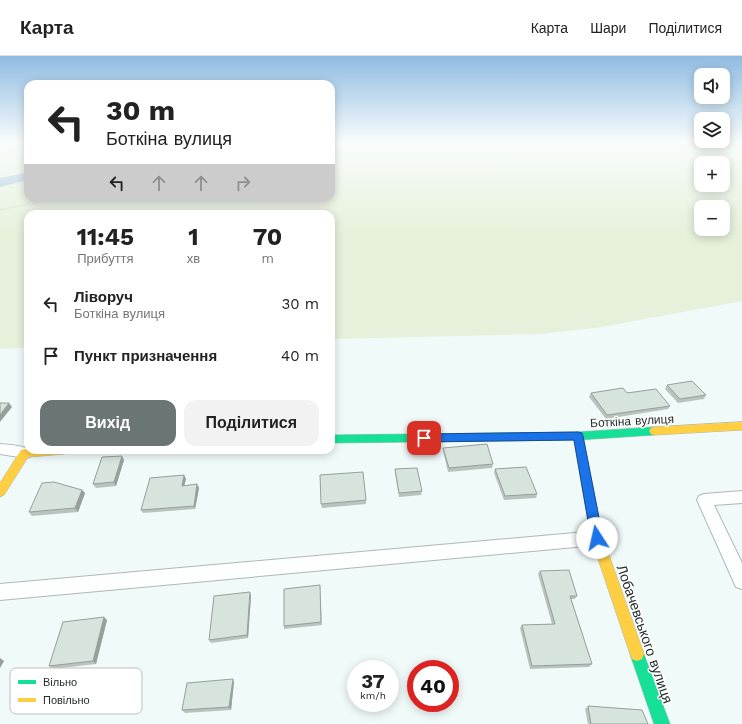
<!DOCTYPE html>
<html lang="uk">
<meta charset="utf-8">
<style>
:root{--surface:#fff;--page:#f2f2f2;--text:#222;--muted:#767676;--line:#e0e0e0;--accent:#6b7573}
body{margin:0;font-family:"Work Sans",sans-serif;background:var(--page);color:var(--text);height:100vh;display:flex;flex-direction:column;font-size:15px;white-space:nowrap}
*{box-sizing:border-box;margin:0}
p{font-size:13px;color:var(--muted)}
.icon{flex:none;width:22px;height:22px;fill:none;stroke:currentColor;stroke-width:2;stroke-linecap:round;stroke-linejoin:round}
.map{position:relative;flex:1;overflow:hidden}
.details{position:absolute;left:24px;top:154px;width:311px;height:244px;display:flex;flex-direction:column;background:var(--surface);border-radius:12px;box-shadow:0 2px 10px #0003}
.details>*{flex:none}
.guide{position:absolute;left:24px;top:24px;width:311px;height:122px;border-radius:12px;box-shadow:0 2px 10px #0003;background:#fff;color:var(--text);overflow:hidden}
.tools{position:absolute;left:694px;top:12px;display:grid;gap:8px}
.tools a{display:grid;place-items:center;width:36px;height:36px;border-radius:8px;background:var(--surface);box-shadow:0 2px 10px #0003;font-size:20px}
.speed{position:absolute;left:347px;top:604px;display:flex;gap:8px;font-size:20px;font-weight:700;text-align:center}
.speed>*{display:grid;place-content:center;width:52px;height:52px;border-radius:50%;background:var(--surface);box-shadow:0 2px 10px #0003;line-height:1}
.speed small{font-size:10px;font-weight:400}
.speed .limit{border:6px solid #d22;background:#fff;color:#111}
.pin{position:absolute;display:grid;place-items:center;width:34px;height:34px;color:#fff;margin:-17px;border-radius:8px;box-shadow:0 2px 6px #0006}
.me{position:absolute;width:44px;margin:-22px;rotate:350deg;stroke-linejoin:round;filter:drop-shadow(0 0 3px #0008)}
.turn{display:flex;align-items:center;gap:14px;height:84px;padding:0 16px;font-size:18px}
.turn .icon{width:52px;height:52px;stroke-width:2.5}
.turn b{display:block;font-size:28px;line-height:34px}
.lanes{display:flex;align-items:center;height:38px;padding:0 16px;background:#0003;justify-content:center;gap:20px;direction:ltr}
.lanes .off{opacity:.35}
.eta{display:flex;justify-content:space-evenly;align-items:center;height:68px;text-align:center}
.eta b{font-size:24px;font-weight:700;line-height:28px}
.cta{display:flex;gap:8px;margin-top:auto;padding:8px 16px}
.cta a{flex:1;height:46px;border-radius:12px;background:var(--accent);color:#fff;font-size:16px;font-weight:700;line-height:46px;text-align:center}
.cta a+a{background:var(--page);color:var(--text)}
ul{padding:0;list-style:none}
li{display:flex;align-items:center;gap:12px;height:52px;padding:0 16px}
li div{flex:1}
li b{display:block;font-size:15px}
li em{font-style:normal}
header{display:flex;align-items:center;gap:24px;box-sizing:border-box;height:56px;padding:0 20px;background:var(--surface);border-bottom:1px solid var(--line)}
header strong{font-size:19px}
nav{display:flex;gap:22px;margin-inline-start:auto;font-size:14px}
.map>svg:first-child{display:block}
.green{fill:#e6f0da;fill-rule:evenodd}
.water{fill:#a9c6da}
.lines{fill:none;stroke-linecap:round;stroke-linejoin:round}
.lane-casing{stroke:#afb8b6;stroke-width:2}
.fast-casing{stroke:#afb8b6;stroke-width:1}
.slow-casing{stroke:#afb8b6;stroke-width:1}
.path{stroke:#d4d7d7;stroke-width:1.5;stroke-dasharray:1.5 1.5;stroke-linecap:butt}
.lane{fill:#fdfefe;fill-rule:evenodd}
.fast{fill:#16e098;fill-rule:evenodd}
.slow{fill:#ffcf43;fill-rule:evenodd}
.wall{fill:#b9c3be}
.shaded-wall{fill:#969f9b}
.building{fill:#d7e3dd;stroke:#969f9b}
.route{fill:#1a73e8;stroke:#114b97}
.labels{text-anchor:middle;stroke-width:3;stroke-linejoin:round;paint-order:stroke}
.street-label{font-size:12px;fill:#232e2c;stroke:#fff}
.near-street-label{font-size:14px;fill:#232e2c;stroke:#fff}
.key{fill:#fff;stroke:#bdc0c0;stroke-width:1}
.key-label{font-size:11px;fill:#232e2c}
</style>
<header>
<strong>Карта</strong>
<nav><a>Карта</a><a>Шари</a><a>Поділитися</a></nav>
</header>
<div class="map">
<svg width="742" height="668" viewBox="0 0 742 668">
<rect width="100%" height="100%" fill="#f0faf8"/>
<g class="green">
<polygon points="0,87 28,87 28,116 0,122"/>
<path d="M331,87H742V245L602,271L540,278L331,283V158H28V292L0,293V131L28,124V142H331ZM701,107H723V129H701ZM701,151H723V173H701Z"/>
</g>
<polygon class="water" points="28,116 28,124 0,131 0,122"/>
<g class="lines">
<defs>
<g id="lane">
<path d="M0,388C10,389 27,389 32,397L30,401L25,402L0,398Z"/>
<polygon points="742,435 742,447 714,449 742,507 742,533 736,531 697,444 699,440 704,438"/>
<polygon points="597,475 603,477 605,482 603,487 597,489 0,544 0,528"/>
</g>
<g id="fast">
<polygon points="654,371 657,372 659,375 657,378 654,379 578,384 331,387 331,379 578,376"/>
<polygon points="637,591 642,593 670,668 654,668 630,598 632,593"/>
</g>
<g id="slow">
<polygon points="742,366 742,374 654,379 651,378 649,375 651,372 654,371"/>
<polygon points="578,376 581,377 583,380 603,482 644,598 642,603 637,605 632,603 630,598 591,482 573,380 575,377"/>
<polygon points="28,393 28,394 68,394 67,397 63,398 28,401 4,439 0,441 0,427 21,394"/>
</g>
</defs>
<use href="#lane" class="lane-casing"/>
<use href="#fast" class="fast-casing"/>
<use href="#slow" class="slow-casing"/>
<polyline class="path" points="0,154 58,142"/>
<use href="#lane" class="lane"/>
<use href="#fast" class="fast"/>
<use href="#slow" class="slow"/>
</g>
<g class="wall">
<polygon points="667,329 706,339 704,343 678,347 665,333"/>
<polygon points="591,337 627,337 670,350 668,353 606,363 589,341"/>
<polygon points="443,392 493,408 492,412 448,416 443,395"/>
<polygon points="124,404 116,430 96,432 93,428"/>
<polygon points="395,413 422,435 421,439 399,441 395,417"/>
<polygon points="495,413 537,438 536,442 504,444 494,417"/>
<polygon points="184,419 186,423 184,430 197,428 199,432 195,453 143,457 141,454"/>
<polygon points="82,434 85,437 78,456 32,460 29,456"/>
<polygon points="366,444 366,448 322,452 321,448"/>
<polygon points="540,515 577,540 575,543 571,543 592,608 589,611 530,613 520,572 522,569 552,568 538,518"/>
<polygon points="320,529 322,569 284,573 284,570"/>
<polygon points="251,540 248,582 211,587 209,584"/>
<polygon points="107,564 96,608 52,613 49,610"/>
<polygon points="234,626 231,654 185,657 182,654"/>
<polygon points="588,650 648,668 588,668 585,653"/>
</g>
<g class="shaded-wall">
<polygon points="9,347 12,351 0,366 0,359"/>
<polygon points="122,400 124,404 116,430 114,426"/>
<polygon points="184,419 186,423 183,434 182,430"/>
<polygon points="197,428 199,432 195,453 194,450"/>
<polygon points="82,434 85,437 78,456 75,452"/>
<polygon points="250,536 251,540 248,582 247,579"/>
<polygon points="104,561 107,564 96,608 93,605"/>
<polygon points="0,602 4,605 0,612"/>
<polygon points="233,623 234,626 231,654 229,651"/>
</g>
<g class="building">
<polygon points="692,325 706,339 680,343 667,329"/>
<polygon points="623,332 627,337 656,333 670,350 607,359 591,337"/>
<polygon points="0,347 9,347 0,359"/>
<polygon points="487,388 493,408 449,412 443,392"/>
<polygon points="122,400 114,426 93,428 102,401"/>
<polygon points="526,411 537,438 505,440 495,413"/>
<polygon points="417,412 422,435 399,437 395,413"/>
<polygon points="363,416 366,444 321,448 320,419"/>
<polygon points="184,419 182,430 197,428 194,450 141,454 150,422"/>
<polygon points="54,426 82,434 75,452 29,456 42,427"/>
<polygon points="569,514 577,540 570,540 592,608 532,610 522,569 555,568 540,515"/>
<polygon points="320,529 321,566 284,570 284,533"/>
<polygon points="250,536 247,579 209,584 214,540"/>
<polygon points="104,561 93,605 49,610 63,566"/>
<polygon points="233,623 229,651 182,654 187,627"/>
<polygon points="588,650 642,654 648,668 591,668"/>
</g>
<linearGradient id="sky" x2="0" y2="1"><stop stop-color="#8fbbe2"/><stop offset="0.48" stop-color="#f8fdfc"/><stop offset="1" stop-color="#f8fdfc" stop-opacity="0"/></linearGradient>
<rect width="742" height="180" fill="url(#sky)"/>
<polygon class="route" points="578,376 582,377 583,380 603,482 601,486 597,488 593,486 591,482 574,384 424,386 420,384 419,382 420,379 424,378"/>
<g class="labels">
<g class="street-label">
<text transform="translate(632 365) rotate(-3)" y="4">Боткіна вулиця</text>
</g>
<g class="near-street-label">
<text transform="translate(645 578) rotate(71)" y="5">Лобачевського вулиця</text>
</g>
</g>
<rect x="10" y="612" width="132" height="46" rx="6" class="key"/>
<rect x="18" y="624" width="18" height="4" fill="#16e098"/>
<rect x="18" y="642" width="18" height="4" fill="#ffcf43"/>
<g class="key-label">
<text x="43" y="630">Вільно</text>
<text x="43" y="648">Повільно</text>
</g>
</svg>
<div class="tools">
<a><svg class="icon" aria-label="sound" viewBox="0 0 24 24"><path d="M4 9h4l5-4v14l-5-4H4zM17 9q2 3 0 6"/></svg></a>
<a><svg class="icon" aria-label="layers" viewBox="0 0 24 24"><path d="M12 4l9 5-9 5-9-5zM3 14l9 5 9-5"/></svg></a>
<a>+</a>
<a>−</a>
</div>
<div class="speed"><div>37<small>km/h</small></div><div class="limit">40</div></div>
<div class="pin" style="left:424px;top:382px;background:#d93025"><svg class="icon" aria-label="arrive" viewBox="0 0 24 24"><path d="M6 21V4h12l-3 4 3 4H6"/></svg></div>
<svg class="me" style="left:597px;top:482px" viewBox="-20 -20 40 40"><circle r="19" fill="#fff"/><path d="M0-13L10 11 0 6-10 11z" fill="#1a73e8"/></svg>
<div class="guide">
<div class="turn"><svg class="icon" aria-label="left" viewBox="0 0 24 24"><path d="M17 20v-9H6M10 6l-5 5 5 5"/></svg><div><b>30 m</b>Боткіна вулиця</div></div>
<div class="lanes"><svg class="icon" aria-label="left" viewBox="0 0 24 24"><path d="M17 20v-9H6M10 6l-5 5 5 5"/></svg><svg class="icon off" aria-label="ahead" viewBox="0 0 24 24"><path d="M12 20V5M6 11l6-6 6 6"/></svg><svg class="icon off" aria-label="ahead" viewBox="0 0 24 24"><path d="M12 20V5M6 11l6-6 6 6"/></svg><svg class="icon off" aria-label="right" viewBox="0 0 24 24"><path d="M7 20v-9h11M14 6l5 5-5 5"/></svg></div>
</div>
<section class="details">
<div class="eta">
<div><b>11:45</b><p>Прибуття</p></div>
<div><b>1</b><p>хв</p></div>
<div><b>70</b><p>m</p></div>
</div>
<ul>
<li><svg class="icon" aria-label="left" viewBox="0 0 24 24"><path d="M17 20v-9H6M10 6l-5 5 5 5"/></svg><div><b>Ліворуч</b><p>Боткіна вулиця</p></div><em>30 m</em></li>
<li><svg class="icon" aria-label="arrive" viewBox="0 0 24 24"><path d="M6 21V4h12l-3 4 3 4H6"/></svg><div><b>Пункт призначення</b></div><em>40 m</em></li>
</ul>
<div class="cta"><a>Вихід</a><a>Поділитися</a></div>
</section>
</div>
